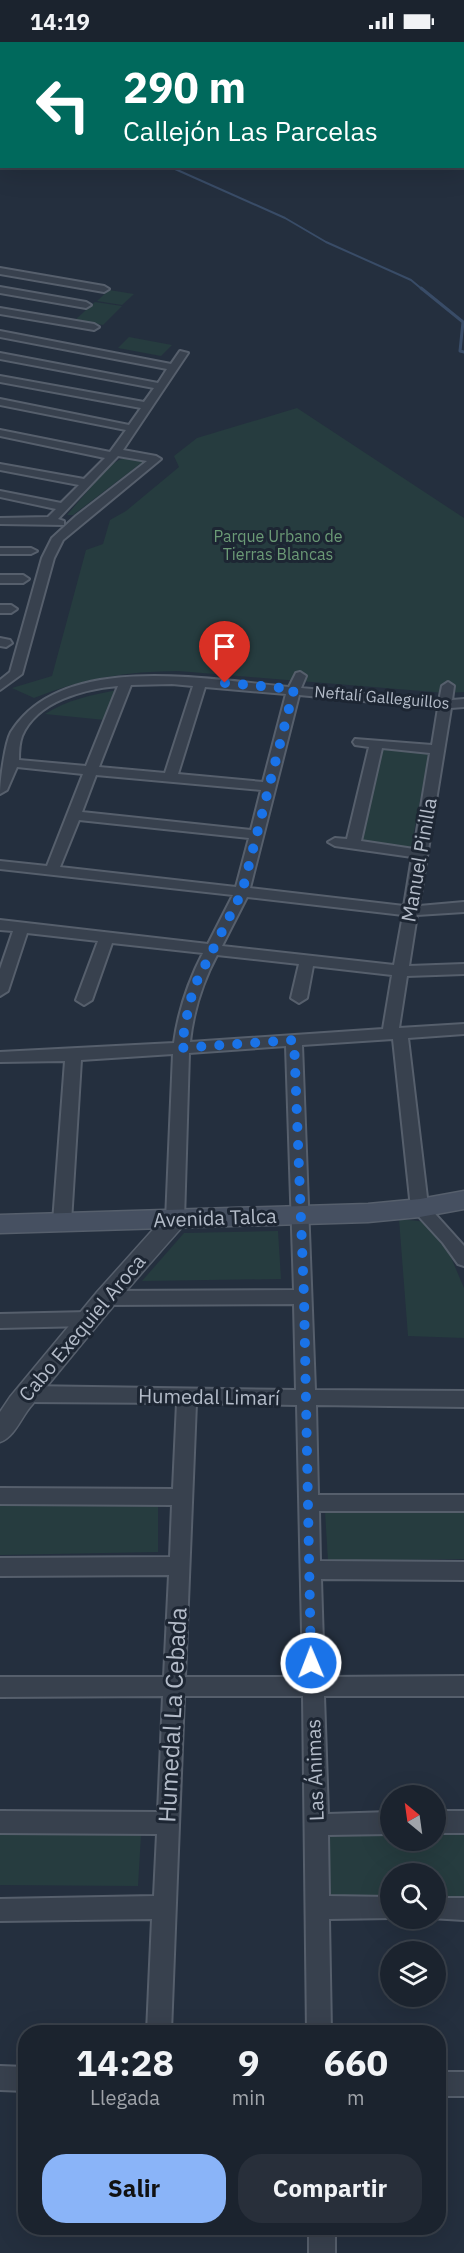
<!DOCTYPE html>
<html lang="es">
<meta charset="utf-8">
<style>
:root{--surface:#1b232e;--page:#282f3a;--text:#f1f3f6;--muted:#a0a4aa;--line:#39404a;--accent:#8ab4f8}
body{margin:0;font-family:"IBM Plex Sans",sans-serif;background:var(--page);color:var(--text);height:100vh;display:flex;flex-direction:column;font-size:22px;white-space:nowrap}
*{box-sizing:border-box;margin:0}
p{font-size:20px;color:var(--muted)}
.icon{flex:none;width:33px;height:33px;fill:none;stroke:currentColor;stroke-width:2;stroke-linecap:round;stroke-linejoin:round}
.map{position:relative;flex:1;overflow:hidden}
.drawer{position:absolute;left:18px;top:1983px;width:428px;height:210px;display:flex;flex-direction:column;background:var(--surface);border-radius:24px;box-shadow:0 6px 24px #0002,0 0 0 2px var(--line)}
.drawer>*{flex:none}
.guide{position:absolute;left:0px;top:0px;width:465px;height:126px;box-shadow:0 6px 24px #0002,0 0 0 2px var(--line);background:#00695c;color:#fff;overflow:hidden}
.needle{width:39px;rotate:331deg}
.buttons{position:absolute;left:380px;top:1743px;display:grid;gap:12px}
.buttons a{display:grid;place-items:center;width:66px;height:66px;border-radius:50%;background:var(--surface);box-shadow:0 6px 24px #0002,0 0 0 2px var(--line);font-size:30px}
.pin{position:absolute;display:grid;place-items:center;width:51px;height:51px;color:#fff;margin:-62px -26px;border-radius:50% 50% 50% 0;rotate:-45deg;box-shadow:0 0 6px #0007}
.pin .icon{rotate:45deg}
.me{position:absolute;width:66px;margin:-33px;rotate:359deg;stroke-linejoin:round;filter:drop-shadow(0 0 4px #0008)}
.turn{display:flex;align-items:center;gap:21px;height:126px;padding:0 24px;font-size:27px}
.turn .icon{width:78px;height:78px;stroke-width:2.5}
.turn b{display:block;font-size:42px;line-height:51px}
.eta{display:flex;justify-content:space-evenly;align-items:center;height:102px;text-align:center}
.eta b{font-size:36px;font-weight:800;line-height:42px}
.primary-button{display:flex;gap:12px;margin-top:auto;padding:12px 24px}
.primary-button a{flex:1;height:69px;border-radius:24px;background:var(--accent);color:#111;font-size:24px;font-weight:800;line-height:69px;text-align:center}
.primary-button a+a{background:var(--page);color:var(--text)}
.status{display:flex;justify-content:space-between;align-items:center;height:42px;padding:0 30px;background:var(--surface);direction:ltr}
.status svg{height:16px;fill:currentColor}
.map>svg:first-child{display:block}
.green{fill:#263c3f}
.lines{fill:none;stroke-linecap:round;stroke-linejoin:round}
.stream-far1{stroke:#394c67;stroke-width:2}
.stream{stroke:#394c67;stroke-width:3}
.minor-casing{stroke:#565f6c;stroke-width:4}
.tertiary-casing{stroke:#565f6c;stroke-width:3}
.secondary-casing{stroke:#565f6c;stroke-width:3}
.minor{fill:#38414e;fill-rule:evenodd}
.tertiary{fill:#38414e;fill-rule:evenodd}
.secondary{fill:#465061;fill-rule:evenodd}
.route{stroke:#1a73e8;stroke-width:10;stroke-dasharray:0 18}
.labels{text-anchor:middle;stroke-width:6;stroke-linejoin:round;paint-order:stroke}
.far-park-label{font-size:16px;fill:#6b9a76;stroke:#1d2633}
.far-street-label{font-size:16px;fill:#b4bcc9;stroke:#1d2633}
.street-label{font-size:20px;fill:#b4bcc9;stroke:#1d2633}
.near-street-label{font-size:24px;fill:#b4bcc9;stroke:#1d2633}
</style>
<div class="status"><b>14:19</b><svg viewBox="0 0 49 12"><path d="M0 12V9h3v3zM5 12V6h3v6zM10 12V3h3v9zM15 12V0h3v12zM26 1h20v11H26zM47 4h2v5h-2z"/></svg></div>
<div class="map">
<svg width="464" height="2211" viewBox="0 0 464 2211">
<rect width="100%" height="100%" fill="#242f3e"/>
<g class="green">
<polygon points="109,248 134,252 122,263 97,259"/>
<polygon points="95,260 122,264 103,283 75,278"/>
<polygon points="129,295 172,303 161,314 118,306"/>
<path d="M297,366L464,476V650L446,651L178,629C128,629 80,637 34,656L12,646L52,634L86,508L103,502L110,478L126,469L179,425L174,414L197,396Z"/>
<polygon points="130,415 143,417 144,419 73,473 67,473 109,424 119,418"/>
<path d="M117,648L105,678L45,672C67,658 91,653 117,648Z"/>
<polygon points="381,707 429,712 411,805 360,799"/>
<polygon points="399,1177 428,1180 450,1213 464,1246 464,1296 408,1294"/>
<polygon points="278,1189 281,1237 142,1239 184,1191"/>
<polygon points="158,1461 158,1510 0,1513 0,1463"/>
<polygon points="464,1467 464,1517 328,1519 325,1469"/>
<polygon points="464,1790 464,1855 435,1855 435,1832 390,1832 390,1856 331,1857 328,1792 390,1791 390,1798 435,1798 435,1791"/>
<polygon points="0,1791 141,1793 138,1844 0,1843"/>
</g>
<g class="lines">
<g class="stream-far1">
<polyline points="130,124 175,127 219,124"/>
<polyline points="175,127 285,176 326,200 411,238 423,248"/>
</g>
<polyline class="stream" points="421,246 463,280 460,309 464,310"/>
<defs>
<g id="minor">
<polygon points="33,0 41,0 33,2"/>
<rect x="94" y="0" width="8" height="2"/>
<rect x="108" y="0" width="8" height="2"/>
<rect x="166" y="0" width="8" height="2"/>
<polygon points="182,0 190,0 190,2 183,2"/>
<rect x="0" y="5" width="2" height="4"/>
<rect x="0" y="18" width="2" height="4"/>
<rect x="0" y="34" width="2" height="5"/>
<rect x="0" y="88" width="2" height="4"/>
<polygon points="0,226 104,244 109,247 104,250 0,232"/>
<polygon points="0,245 86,260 91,263 86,266 0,251"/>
<polygon points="0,266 94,282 99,285 94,288 0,272"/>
<polygon points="0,289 171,322 180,309 188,311 123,408 156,414 161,417 63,498 54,516 22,632 0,648 0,638 10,630 42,516 52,496 76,474 147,419 118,414 58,477 64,479 64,483 0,482 0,476 48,475 56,467 0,455 0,449 61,461 79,443 0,428 0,422 84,437 105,416 0,394 0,388 110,410 126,388 0,363 0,357 129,383 141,366 0,340 0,334 144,360 154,346 0,317 0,311 158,341 167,327 0,295"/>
<polygon points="0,506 31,506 37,509 31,512 0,512"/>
<polygon points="0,533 23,533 29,537 23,541 0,541"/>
<polygon points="0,563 11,563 17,567 11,571 0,571"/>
<polygon points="0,596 10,598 12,601 6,605 0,604"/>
<path d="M300,630L306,634L301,646L439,659L442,644L448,640L454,644L452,658L464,657V665L451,666L419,864L464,860V870L417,873L409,924L464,922V932L407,934L399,986L464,982V992L408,996L428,1164L464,1204V1224L458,1222L443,1201L411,1166L393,997L302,1003L315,1348L464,1349V1365L316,1363L318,1453H464V1469H319L320,1519L464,1520V1538L321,1537L324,1635L464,1634V1654H324L328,1772L390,1770V1792L328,1793L329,1854L390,1855V1876H392L329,1877L331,1990H307L303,1654H184L171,1990H147L152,1877L0,1879V1857L154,1854L157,1792L0,1791V1769L158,1770L163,1654L0,1655V1635H164L169,1533L0,1534V1516L170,1515L172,1463L0,1462V1446L173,1447L177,1361L27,1360L20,1357L18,1352L20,1347L27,1344L296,1348L294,1262L105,1263L99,1261L96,1256L99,1251L105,1249L294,1248L286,1004L189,1011L184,1178L181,1183L175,1184L169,1183L166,1178L173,1012L81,1018L71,1180L68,1185L62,1186L56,1185L53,1180L65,1019L0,1020V1010L174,1001C178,971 189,938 203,911L112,901L92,958L84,963L76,958L98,899L27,891L8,949L0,954V927L13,889L0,888V878L208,902L233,853L0,827V819L47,824L83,732L17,725L7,748L0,752C0,739 5,701 11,690C62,608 210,638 289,645L296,631ZM172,642L193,644L165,731L99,725L131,643ZM118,644L86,724L19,718C19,710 19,702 22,694C37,659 84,647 118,644ZM205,645L286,652L263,740L178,732ZM299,653L438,666L432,703L355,697L353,700L355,703L369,705L347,797L335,796L328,800L335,804L412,815L404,864L250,846ZM382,706L430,711L414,807L361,799ZM96,733L261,748L251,788L82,770ZM79,778L249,796L236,845L60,825ZM247,855L403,873L394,923L222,904ZM217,913L299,922L291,956L299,961L307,956L313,924L392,933L383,987L190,1000C193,971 203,939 217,913ZM196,1361L297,1363L303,1635H185Z"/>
<polygon points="88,1270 94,1272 97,1277 94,1282 88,1284 0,1286 0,1272"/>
<rect x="435" y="1769" width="29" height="22"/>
<polygon points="435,1856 464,1856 464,1878 430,1876 435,1876"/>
<polygon points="0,2024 26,2025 26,2049 0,2048"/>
<rect x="438" y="2030" width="26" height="24"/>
<rect x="309" y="2186" width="26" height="25"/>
</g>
<path id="tertiary" d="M175,1170L183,1172L186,1178L183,1184C131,1242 81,1302 32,1363C21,1375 15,1395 0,1400V1370L10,1355L97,1250L167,1172Z"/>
<polygon id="secondary" points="464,1149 464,1167 420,1175 368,1180 0,1191 0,1173 368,1162 420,1157"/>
</defs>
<use href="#minor" class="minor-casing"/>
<use href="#tertiary" class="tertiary-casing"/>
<use href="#secondary" class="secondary-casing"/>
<use href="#minor" class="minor"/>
<use href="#tertiary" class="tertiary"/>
<use href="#secondary" class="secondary"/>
</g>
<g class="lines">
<polyline class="route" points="225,641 294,647 242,850 195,943 189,963 181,1006 294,998 304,1255 311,1621"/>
</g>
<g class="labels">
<g class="far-park-label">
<text x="278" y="500">Parque Urbano de<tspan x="278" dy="18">Tierras Blancas</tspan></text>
</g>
<g class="far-street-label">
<text transform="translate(382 655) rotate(5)" y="6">Neftalí Galleguillos</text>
</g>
<g class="street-label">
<text transform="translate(419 818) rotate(-80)" y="7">Manuel Pinilla</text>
<text transform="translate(215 1176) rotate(-2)" y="7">Avenida Talca</text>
<text transform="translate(82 1286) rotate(-50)" y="7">Cabo Exequiel Aroca</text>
<text transform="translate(209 1355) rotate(1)" y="7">Humedal Limarí</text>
<text transform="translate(315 1728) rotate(-92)" y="7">Las Ánimas</text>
</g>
<g class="near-street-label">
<text transform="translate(173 1673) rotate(-87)" y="8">Humedal La Cebada</text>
</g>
</g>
</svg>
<div class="buttons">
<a><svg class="needle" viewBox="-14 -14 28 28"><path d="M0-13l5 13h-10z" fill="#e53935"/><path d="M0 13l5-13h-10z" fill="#a0a4aa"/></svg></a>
<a><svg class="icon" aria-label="search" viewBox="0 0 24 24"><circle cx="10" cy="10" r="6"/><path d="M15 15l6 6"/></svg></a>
<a><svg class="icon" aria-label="layers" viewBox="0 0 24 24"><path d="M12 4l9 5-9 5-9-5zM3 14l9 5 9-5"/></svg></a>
</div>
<div class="pin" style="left:225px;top:641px;background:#d93025"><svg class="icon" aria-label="arrive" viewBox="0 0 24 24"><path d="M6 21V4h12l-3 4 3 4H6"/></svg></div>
<svg class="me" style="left:311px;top:1621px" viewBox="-20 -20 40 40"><circle r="17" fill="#1a73e8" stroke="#fff" stroke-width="3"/><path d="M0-11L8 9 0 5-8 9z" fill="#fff"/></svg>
<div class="guide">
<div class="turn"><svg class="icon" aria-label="left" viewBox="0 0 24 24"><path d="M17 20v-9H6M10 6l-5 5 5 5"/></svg><div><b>290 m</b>Callejón Las Parcelas</div></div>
</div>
<section class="drawer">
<div class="eta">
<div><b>14:28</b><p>Llegada</p></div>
<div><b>9</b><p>min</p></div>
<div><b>660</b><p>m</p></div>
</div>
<div class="primary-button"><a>Salir</a><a>Compartir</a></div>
</section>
</div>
